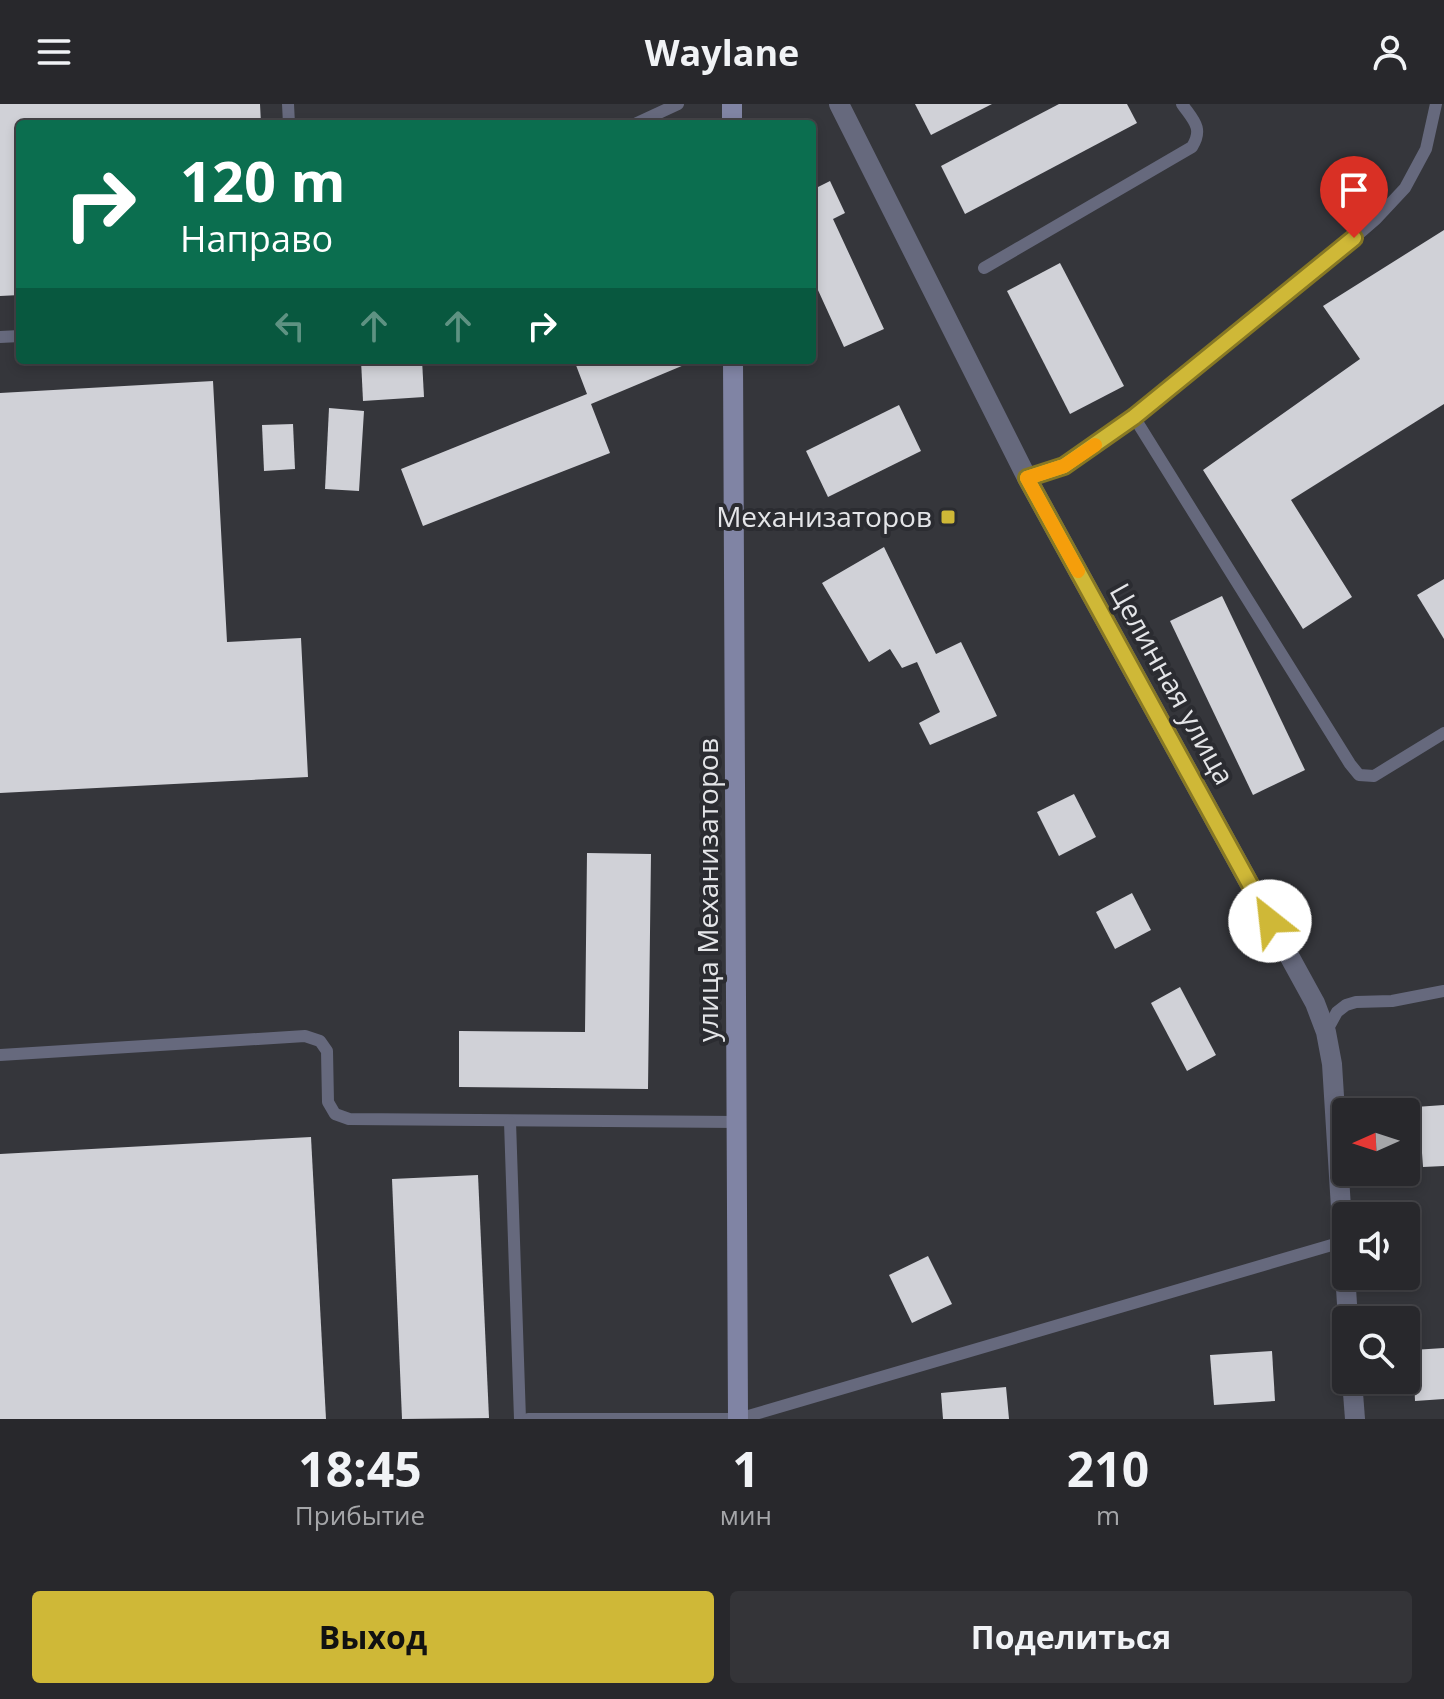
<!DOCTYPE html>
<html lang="ru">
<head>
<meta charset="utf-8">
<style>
  body { margin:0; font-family:"Open Sans",sans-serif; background:#343438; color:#f1f3f6; height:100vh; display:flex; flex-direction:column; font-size:30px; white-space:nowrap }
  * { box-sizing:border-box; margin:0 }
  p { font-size:26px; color:#a5a6a9 }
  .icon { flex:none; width:44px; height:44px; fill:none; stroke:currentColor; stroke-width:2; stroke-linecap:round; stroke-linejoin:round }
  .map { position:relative; height:1315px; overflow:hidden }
  .drawer { display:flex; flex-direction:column; background:#28282c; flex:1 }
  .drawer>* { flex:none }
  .banner { position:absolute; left:16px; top:16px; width:800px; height:244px; border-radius:8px; box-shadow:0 4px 12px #0003,0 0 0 2px #444448; background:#0b6e4f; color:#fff; overflow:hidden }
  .needle { width:52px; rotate:267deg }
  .controls { position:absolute; left:1332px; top:994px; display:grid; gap:16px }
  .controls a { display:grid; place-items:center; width:88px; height:88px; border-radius:8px; background:#28282c; box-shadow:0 4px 12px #0003,0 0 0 2px #444448; font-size:40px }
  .pin { position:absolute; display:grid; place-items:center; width:68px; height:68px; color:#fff; margin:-82px -34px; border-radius:50% 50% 50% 0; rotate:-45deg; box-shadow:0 0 8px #0007 }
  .pin .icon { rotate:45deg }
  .me { position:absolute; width:88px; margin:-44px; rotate:331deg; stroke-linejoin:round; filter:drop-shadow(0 0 6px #0008) }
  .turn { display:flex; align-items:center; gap:28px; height:168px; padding:0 32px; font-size:36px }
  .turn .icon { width:104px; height:104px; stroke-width:2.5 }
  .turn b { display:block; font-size:56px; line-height:68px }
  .lanes { display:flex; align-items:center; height:76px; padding:0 32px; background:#0003; justify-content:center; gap:40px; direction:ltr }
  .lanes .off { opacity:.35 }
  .eta { display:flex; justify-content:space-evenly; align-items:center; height:136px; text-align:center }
  .eta b { font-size:48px; font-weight:700; line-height:56px }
  .cta { display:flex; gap:16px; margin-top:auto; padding:16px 32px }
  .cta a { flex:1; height:92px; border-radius:8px; background:#cfb837; color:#111; font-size:32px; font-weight:700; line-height:92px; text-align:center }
  .cta a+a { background:#343438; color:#f1f3f6 }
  header { display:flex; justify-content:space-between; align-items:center; height:104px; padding:0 32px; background:#28282c; font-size:36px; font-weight:700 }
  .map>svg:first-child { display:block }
</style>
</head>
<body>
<header><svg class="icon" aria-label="menu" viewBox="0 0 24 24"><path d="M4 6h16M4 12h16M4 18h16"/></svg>Waylane<svg class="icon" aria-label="person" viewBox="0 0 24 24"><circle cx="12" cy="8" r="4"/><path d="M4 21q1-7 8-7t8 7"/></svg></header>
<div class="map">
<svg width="1444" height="1315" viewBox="0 0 1444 1315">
  <rect width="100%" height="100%" fill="#35363b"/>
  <g fill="#d0d1d7">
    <path d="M0,0H260L261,20H20V191L0,192Z"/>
    <path d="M915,0H992L931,31Z"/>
    <path d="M1059,0H1127L1137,19L965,110L941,62Z"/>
    <path d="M830,77L845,109L833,115L884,225L844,243L812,173V86Z"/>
    <path d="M1444,126V300L1291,396L1352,493L1303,525L1203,366L1360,255L1323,202Z"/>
    <path d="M1060,159L1124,282L1070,310L1007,187Z"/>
    <path d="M361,256H422L424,293L363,297Z"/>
    <path d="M574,256H696L591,300L610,349L423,422L401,365L587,290Z"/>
    <path d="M213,277L227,538L301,534L308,673L0,689V289Z"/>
    <path d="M899,301L921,347L828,393L806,347Z"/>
    <path d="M329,304L364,307L359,387L325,385Z"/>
    <path d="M293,320L295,365L264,367L262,321Z"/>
    <path d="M884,443L936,550L961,538L997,612L930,641L919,619L940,608L917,558L902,564L890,545L869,558L822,479Z"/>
    <path d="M1444,475V535L1417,491Z"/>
    <path d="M1222,492L1305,666L1253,691L1170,517Z"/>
    <path d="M1074,690L1096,733L1059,752L1037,708Z"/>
    <path d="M587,749L651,750L648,985L459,983V927L585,928Z"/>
    <path d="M1132,789L1151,826L1115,845L1096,808Z"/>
    <path d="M1180,883L1216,951L1187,967L1151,899Z"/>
    <path d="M1444,1001V1062L1423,1063L1421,1035L1406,1036V1008H1401V1004Z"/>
    <path d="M311,1033L326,1315H0V1050Z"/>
    <path d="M478,1071L489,1314L402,1315L392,1075Z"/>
    <path d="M928,1152L952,1200L912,1219L889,1171Z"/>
    <path d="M1444,1244V1295L1415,1297L1413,1246Z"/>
    <path d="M1272,1247L1275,1297L1214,1301L1210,1251Z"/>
    <path d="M1006,1283L1009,1315H943L941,1289Z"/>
  </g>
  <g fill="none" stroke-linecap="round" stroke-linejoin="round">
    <g stroke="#66697d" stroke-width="12">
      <path d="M288,0L289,20"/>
      <path d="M635,20L678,0"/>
      <path d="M984,164L1192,43C1204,24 1193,16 1182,0"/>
      <path d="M0,233L20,232"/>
      <path d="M1134,313L1350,660L1359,671L1374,672L1444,629"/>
      <path d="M1027,374L1064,362L1134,313L1331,154L1376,115L1405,84L1426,45L1436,0"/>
      <path d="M1326,928L1337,908L1346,901L1356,898L1392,897L1444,887"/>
      <path d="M0,951L305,932L320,937L327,947L328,998L335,1010L349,1015L737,1018"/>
      <path d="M510,1018L520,1315"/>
      <path d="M528,1315H738L1342,1138"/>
    </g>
    <g stroke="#66697d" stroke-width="20">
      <path d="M839,0L1027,374L1315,899L1326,928L1332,960L1348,1216"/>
      <path d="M1352,1276L1355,1315"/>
    </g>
    <g stroke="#8084a4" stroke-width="20">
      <path d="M732,0V20"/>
      <path d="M733,256L738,1315"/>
    </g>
  </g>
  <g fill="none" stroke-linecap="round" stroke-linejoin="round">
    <defs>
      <path id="route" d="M1270,817L1027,374L1064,362L1134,313L1354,134"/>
    </defs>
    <use href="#route" stroke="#877824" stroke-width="20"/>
    <use href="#route" stroke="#cfb837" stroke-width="14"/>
    <path stroke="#f59e0b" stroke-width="14" d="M1078,467L1027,374L1064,362L1095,341"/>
  </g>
  <rect fill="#cfb837" stroke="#2b2c31" stroke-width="3" x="940" y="405" width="16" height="16" rx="4"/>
  <g text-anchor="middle" stroke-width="8" stroke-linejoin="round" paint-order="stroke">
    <g font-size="28" fill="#e4e5e8" stroke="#2b2c31" text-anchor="end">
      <text x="932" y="423">Механизаторов</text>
    </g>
    <g font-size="28" fill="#e4e5e8" stroke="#2b2c31">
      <text transform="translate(1172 580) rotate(61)" y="10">Целинная улица</text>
      <text transform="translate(708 786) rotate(-90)" y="10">улица Механизаторов</text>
    </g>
  </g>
</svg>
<div class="controls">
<a><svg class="needle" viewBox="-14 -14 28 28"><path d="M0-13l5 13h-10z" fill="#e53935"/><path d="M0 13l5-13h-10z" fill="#a5a6a9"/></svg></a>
<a><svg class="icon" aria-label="sound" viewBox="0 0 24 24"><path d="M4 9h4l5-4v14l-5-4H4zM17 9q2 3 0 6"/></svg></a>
<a><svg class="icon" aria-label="search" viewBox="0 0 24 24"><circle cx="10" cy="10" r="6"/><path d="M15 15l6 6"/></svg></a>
</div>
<div class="pin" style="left:1354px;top:134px;background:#d93025"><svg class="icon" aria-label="arrive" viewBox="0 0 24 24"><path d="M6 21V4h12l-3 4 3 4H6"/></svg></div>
<svg class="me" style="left:1270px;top:817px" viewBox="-20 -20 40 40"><circle r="19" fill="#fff"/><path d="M0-13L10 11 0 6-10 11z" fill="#cfb837"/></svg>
<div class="banner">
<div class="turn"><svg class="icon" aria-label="right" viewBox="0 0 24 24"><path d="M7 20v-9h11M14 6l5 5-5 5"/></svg><div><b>120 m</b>Направо</div></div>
<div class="lanes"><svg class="icon off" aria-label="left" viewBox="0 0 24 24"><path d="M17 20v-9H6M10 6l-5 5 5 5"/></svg><svg class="icon off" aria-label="ahead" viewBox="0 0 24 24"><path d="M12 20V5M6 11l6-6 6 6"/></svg><svg class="icon off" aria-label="ahead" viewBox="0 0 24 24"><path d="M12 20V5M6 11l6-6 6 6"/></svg><svg class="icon" aria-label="right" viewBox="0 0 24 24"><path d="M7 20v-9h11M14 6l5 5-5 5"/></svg></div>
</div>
</div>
<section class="drawer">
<div class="eta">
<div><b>18:45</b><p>Прибытие</p></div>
<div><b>1</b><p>мин</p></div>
<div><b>210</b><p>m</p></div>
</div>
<div class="cta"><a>Выход</a><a>Поделиться</a></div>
</section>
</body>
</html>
